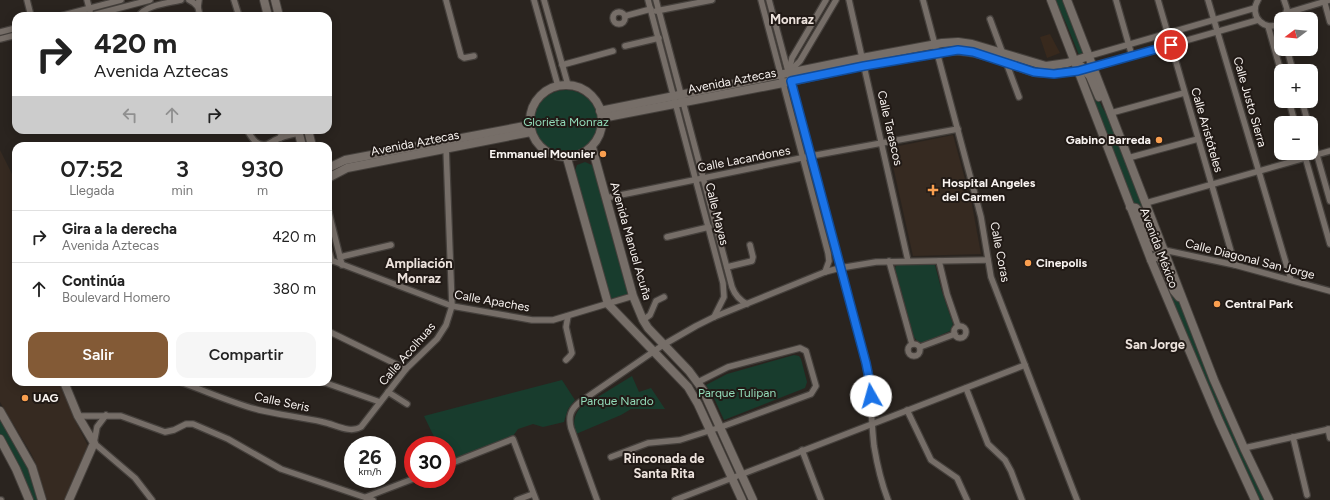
<!DOCTYPE html>
<html lang="es">
<head>
<meta charset="utf-8">
<style>
  body { margin:0; font-family:Figtree,sans-serif; background:#f6f6f6; color:#222; height:100vh; display:flex; flex-direction:column; font-size:15px; white-space:nowrap }
  * { box-sizing:border-box; margin:0 }
  p { font-size:13px; color:#767676 }
  .icon { flex:none; width:22px; height:22px; fill:none; stroke:currentColor; stroke-width:2; stroke-linecap:round; stroke-linejoin:round }
  .map { position:relative; flex:1; overflow:hidden }
  .sheet { position:absolute; left:12px; top:142px; width:320px; height:244px; display:flex; flex-direction:column; background:#fff; border-radius:12px; box-shadow:0 2px 10px #0003 }
  .sheet>* { flex:none }
  .banner { position:absolute; left:12px; top:12px; width:320px; height:122px; border-radius:12px; box-shadow:0 2px 10px #0003; background:#fff; color:#222; overflow:hidden }
  .needle { width:26px; rotate:254deg }
  .tools { position:absolute; left:1274px; top:12px; display:grid; gap:8px }
  .tools a { display:grid; place-items:center; width:44px; height:44px; border-radius:8px; background:#fff; box-shadow:0 2px 10px #0003; font-size:20px }
  .speed { position:absolute; left:344px; top:436px; display:flex; gap:8px; font-size:20px; font-weight:700; text-align:center }
  .speed>* { display:grid; place-content:center; width:52px; height:52px; border-radius:50%; background:#fff; box-shadow:0 2px 10px #0003; line-height:1 }
  .speed small { font-size:10px; font-weight:400 }
  .speed .limit { border:6px solid #d22; background:#fff; color:#111 }
  .pin { position:absolute; display:grid; place-items:center; width:34px; height:34px; color:#fff; margin:-17px; border:2px solid #fff; border-radius:50%; box-shadow:0 1px 4px #0007 }
  .me { position:absolute; width:44px; margin:-22px; rotate:353deg; stroke-linejoin:round; filter:drop-shadow(0 0 3px #0008) }
  .turn { display:flex; align-items:center; gap:14px; height:84px; padding:0 16px; font-size:18px }
  .turn .icon { width:52px; height:52px; stroke-width:2.5 }
  .turn b { display:block; font-size:28px; line-height:34px }
  .lanes { display:flex; align-items:center; height:38px; padding:0 16px; background:#0003; justify-content:center; gap:20px; direction:ltr }
  .lanes .off { opacity:.35 }
  .eta { display:flex; justify-content:space-evenly; align-items:center; height:68px; text-align:center }
  .eta b { font-size:24px; font-weight:600; line-height:28px }
  .button { display:flex; gap:8px; margin-top:auto; padding:8px 16px }
  .button a { flex:1; height:46px; border-radius:12px; background:#835a36; color:#fff; font-size:16px; font-weight:600; line-height:46px; text-align:center }
  .button a+a { background:#f6f6f6; color:#222 }
  ul { padding:0; list-style:none }
  li { display:flex; align-items:center; gap:12px; height:52px; padding:0 16px; border-top:1px solid #e0e0e0 }
  li div { flex:1 }
  li b { display:block; font-size:15px }
  li em { font-style:normal }
  .map>svg:first-child { display:block }
</style>
</head>
<body>
<div class="map">
<svg width="1330" height="500" viewBox="0 0 1330 500">
  <rect width="100%" height="100%" fill="#2a241f"/>
  <path fill="#38291d" d="M1050,34L1060,53L1047,58L1040,37Z"/>
  <g fill="#362a21">
    <path d="M953,135L972,205L981,254L913,256L889,148Z"/>
    <path d="M0,150L16,182V382H60L74,418L88,446L64,500H47L36,464L32,455L0,402Z"/>
  </g>
  <g fill="#183c2d">
    <path d="M1055,0H1064L1086,52L1079,55L1066,23Z"/>
    <path d="M1087,77H1089L1102,107L1108,117L1159,245L1156,247L1134,206L1086,79Z"/>
    <circle cx="566" cy="122" r="32"/>
    <path d="M585,162L592,165L595,168L629,294L609,300L574,173L577,165Z"/>
    <path d="M898,265H935L942,292L953,324L950,331L925,342H918L914,337L895,268L896,266Z"/>
    <path d="M1163,286L1171,287L1185,307L1268,500H1258Z"/>
    <path d="M794,355L799,356L801,359L807,382L805,388L724,420L714,398L706,385L727,374Z"/>
    <path d="M632,376L639,392L651,388L665,409H631L621,415L576,434C573,424 573,417 580,408Z"/>
    <path d="M562,380L575,400L568,409L564,422L543,427L533,424L518,429L513,436L447,462V445H438L424,416Z"/>
    <path d="M0,416L26,460L39,500H31L0,435Z"/>
  </g>
  <g fill="none" stroke-linecap="round" stroke-linejoin="round">
    <defs>
      <g id="street">
        <path d="M27,0L31,16"/>
        <path d="M87,0L90,11"/>
        <path d="M189,0L194,3L198,7"/>
        <path d="M199,0L198,7L200,16"/>
        <path d="M234,0L239,16"/>
        <path d="M446,0L461,56L464,58L474,56"/>
        <path d="M534,0L558,86"/>
        <path d="M544,0L568,85"/>
        <path d="M648,0L723,283L724,297L714,317"/>
        <path d="M656,0L732,287C735,295 739,300 747,304"/>
        <path d="M761,0L828,253L829,261L825,272"/>
        <path d="M769,0L866,363C871,391 871,418 874,446C877,464 881,482 888,500"/>
        <path d="M849,0L908,261"/>
        <path d="M923,0L981,217L991,277L1077,500"/>
        <path d="M1116,0L1132,56"/>
        <path d="M1158,0L1235,265"/>
        <path d="M1208,0L1291,280"/>
        <path d="M1258,0C1248,16 1265,33 1281,23"/>
        <path d="M1284,0L1287,9L1284,19"/>
        <path d="M1324,0L1330,22"/>
        <path d="M656,11L712,0"/>
        <circle cx="619" cy="18" r="6"/>
        <path d="M1287,13L1330,0"/>
        <path d="M60,16L121,0"/>
        <path d="M89,16L150,0"/>
        <path d="M139,16C145,5 169,3 181,0"/>
        <path d="M625,16L651,9"/>
        <path d="M990,19L1019,97"/>
        <path d="M1268,26L1281,72"/>
        <path d="M0,32L16,28"/>
        <path d="M0,39L16,35"/>
        <path d="M625,46L659,38"/>
        <path d="M1287,49L1293,71"/>
        <path d="M1089,56L1255,8"/>
        <path d="M562,65L613,51"/>
        <path d="M1093,67L1258,20"/>
        <path d="M789,70L792,58L826,0"/>
        <path d="M790,71L800,61L836,0"/>
        <path d="M1289,101L1295,123"/>
        <path d="M1302,101L1308,123"/>
        <path d="M1111,113L1184,93"/>
        <path d="M247,130C252,138 257,148 268,144C272,142 276,139 280,138C286,135 292,135 298,133"/>
        <path d="M1311,134L1330,201"/>
        <path d="M280,138L283,130"/>
        <path d="M1304,153L1330,244"/>
        <path d="M1128,158L1198,139"/>
        <path d="M606,198L811,156L958,129"/>
        <path d="M1146,203L1330,151"/>
        <path d="M328,209L342,265"/>
        <path d="M667,237L709,227"/>
        <path d="M328,247L332,261"/>
        <path d="M1164,250L1235,265L1330,291"/>
        <path d="M340,257L391,245"/>
        <path d="M328,259L452,306L532,320H553L633,296"/>
        <path d="M889,261L912,344"/>
        <path d="M939,261L947,294L958,326"/>
        <path d="M727,267L752,261L753,257L750,245"/>
        <path d="M643,320L650,315L656,301L664,297"/>
        <circle cx="960" cy="332" r="6"/>
        <path d="M328,331L406,369"/>
        <circle cx="914" cy="350" r="6"/>
        <path d="M920,347L955,334"/>
        <path d="M566,360L570,356L572,353L566,327L568,316"/>
        <path d="M180,382C206,391 232,403 259,410C280,415 301,417 323,422C334,424 350,434 361,427L406,369L437,339L446,325L452,306L446,147"/>
        <path d="M323,382L380,402"/>
        <path d="M966,388L988,444L1005,460L1011,471L1022,500"/>
        <path d="M388,392L407,404"/>
        <path d="M907,410L931,460L957,478L967,500"/>
        <path d="M106,415L97,427L94,443L135,478L152,500"/>
        <path d="M78,416H121L165,432L174,430L186,424H193L228,439L281,469L373,500"/>
        <path d="M1328,429L1330,438"/>
        <path d="M1293,437L1307,495"/>
        <path d="M1244,448L1330,429"/>
        <path d="M802,450L821,500"/>
        <path d="M611,457L648,443L680,440L721,427L811,394L816,386L806,351L800,348L728,367L698,382"/>
        <path d="M447,465L513,439L536,500"/>
        <path d="M366,497L413,479"/>
        <path d="M0,500H1"/>
        <path d="M517,500L533,494"/>
        <path d="M597,500L571,428C568,416 571,409 580,402L663,345L696,326L714,317L825,272L840,268L876,262L988,260"/>
        <path d="M675,500L1025,365"/>
      </g>
      <g id="secondary">
        <path d="M264,0L268,16"/>
        <path d="M275,0L279,16"/>
        <path d="M1051,0L1151,260L1219,421L1255,500"/>
        <path d="M1067,0L1214,380L1244,448L1269,500"/>
        <path d="M1081,66L1090,76L1099,97"/>
        <circle cx="566" cy="121" r="36"/>
        <path d="M600,111L862,58L942,43L958,42L972,44L1046,66L1067,63L1089,56"/>
        <path d="M602,118L783,83L864,65L950,51C977,49 1008,64 1034,72C1054,75 1073,72 1093,67"/>
        <path d="M298,130L302,146"/>
        <path d="M308,130L312,146"/>
        <path d="M592,147L633,296L643,320L648,328L689,371L703,390L753,500"/>
        <path d="M567,158L608,304L688,387L698,404L742,500"/>
        <path d="M328,168L345,160L530,125"/>
        <path d="M328,178L347,168L531,132"/>
        <path d="M1130,207L1136,208L1139,211L1153,247L1164,250"/>
        <path d="M1151,260L1156,256L1161,259L1174,291L1179,297"/>
        <path d="M64,382L78,416L94,443L69,500"/>
        <path d="M0,411L32,467L42,500"/>
        <path d="M0,439L16,469L29,500"/>
      </g>
    </defs>
    <use href="#street" stroke="#45403c" stroke-width="8"/>
    <use href="#secondary" stroke="#45403c" stroke-width="10"/>
    <use href="#street" stroke="#766e68" stroke-width="5.5"/>
    <use href="#secondary" stroke="#766e68" stroke-width="8"/>
  </g>
  <g fill="none" stroke-linecap="round" stroke-linejoin="round">
    <defs>
      <path id="route" d="M871,396L870,383L866,363L791,81L864,66L958,50L973,52L1034,72L1054,74L1078,71L1171,45"/>
    </defs>
    <use href="#route" stroke="#114b97" stroke-width="10"/>
    <use href="#route" stroke="#1a73e8" stroke-width="7"/>
  </g>
  <g fill="#fa9f4f" stroke="#211a16" stroke-width="1.5">
    <circle cx="1159" cy="140" r="4"/>
    <circle cx="603" cy="154" r="4"/>
    <path d="M931 184h4v4h4v4h-4v4h-4v-4h-4v-4h4z"/>
    <circle cx="1028" cy="263" r="4"/>
    <circle cx="1217" cy="304" r="4"/>
    <circle cx="25" cy="398" r="4"/>
  </g>
  <g text-anchor="middle" stroke-width="4" stroke-linejoin="round" paint-order="stroke">
    <g font-size="12" fill="#f8f3f0" stroke="#211a16">
      <text transform="translate(732 81) rotate(-11)" y="4">Avenida Aztecas</text>
      <text transform="translate(1250 102) rotate(74)" y="4">Calle Justo Sierra</text>
      <text transform="translate(890 128) rotate(77)" y="4">Calle Tarascos</text>
      <text transform="translate(1207 130) rotate(74)" y="4">Calle Aristóteles</text>
      <text transform="translate(415 143) rotate(-11)" y="4">Avenida Aztecas</text>
      <text transform="translate(744 159) rotate(-11)" y="4">Calle Lacandones</text>
      <text transform="translate(717 214) rotate(76)" y="4">Calle Mayas</text>
      <text transform="translate(631 241) rotate(74)" y="4">Avenida Manuel Acuña</text>
      <text transform="translate(1159 248) rotate(69)" y="4">Avenida México</text>
      <text transform="translate(1000 252) rotate(79)" y="4">Calle Coras</text>
      <text transform="translate(1250 259) rotate(14)" y="4">Calle Diagonal San Jorge</text>
      <text transform="translate(492 301) rotate(10)" y="4">Calle Apaches</text>
      <text transform="translate(407 354) rotate(-49)" y="4">Calle Acolhuas</text>
      <text transform="translate(282 402) rotate(12)" y="4">Calle Seris</text>
    </g>
    <g font-size="12" fill="#92dab8" stroke="#211a16">
      <text x="566" y="126">Glorieta Monraz</text>
      <text x="737" y="397">Parque Tulipan</text>
      <text x="617" y="405">Parque Nardo</text>
    </g>
    <g font-size="12" font-weight="bold" fill="#f8f3f0" stroke="#211a16" text-anchor="start">
      <text x="1151" y="144" text-anchor="end">Gabino Barreda</text>
      <text x="595" y="158" text-anchor="end">Emmanuel Mounier</text>
      <text x="942" y="187">Hospital Angeles<tspan x="942" dy="14">del Carmen</tspan></text>
      <text x="1036" y="267">Cinepolis</text>
      <text x="1225" y="308">Central Park</text>
      <text x="33" y="402">UAG</text>
    </g>
    <g font-size="13" font-weight="bold" fill="#ece2dc" stroke="#211a16">
      <text x="792" y="24">Monraz</text>
      <text x="419" y="268">Ampliación<tspan x="419" dy="15">Monraz</tspan></text>
      <text x="1155" y="349">San Jorge</text>
      <text x="664" y="463">Rinconada de<tspan x="664" dy="15">Santa Rita</tspan></text>
    </g>
  </g>
</svg>
<div class="tools">
<a><svg class="needle" viewBox="-14 -14 28 28"><path d="M0-13l5 13h-10z" fill="#e53935"/><path d="M0 13l5-13h-10z" fill="#767676"/></svg></a>
<a>+</a>
<a>−</a>
</div>
<div class="speed"><div>26<small>km/h</small></div><div class="limit">30</div></div>
<div class="pin" style="left:1171px;top:45px;background:#d93025"><svg class="icon" aria-label="arrive" viewBox="0 0 24 24"><path d="M6 21V4h12l-3 4 3 4H6"/></svg></div>
<svg class="me" style="left:871px;top:396px" viewBox="-20 -20 40 40"><circle r="19" fill="#fff"/><path d="M0-13L10 11 0 6-10 11z" fill="#1a73e8"/></svg>
<div class="banner">
<div class="turn"><svg class="icon" aria-label="right" viewBox="0 0 24 24"><path d="M7 20v-9h11M14 6l5 5-5 5"/></svg><div><b>420 m</b>Avenida Aztecas</div></div>
<div class="lanes"><svg class="icon off" aria-label="left" viewBox="0 0 24 24"><path d="M17 20v-9H6M10 6l-5 5 5 5"/></svg><svg class="icon off" aria-label="ahead" viewBox="0 0 24 24"><path d="M12 20V5M6 11l6-6 6 6"/></svg><svg class="icon" aria-label="right" viewBox="0 0 24 24"><path d="M7 20v-9h11M14 6l5 5-5 5"/></svg></div>
</div>
<section class="sheet">
<div class="eta">
<div><b>07:52</b><p>Llegada</p></div>
<div><b>3</b><p>min</p></div>
<div><b>930</b><p>m</p></div>
</div>
<ul>
<li><svg class="icon" aria-label="right" viewBox="0 0 24 24"><path d="M7 20v-9h11M14 6l5 5-5 5"/></svg><div><b>Gira a la derecha</b><p>Avenida Aztecas</p></div><em>420 m</em></li>
<li><svg class="icon" aria-label="ahead" viewBox="0 0 24 24"><path d="M12 20V5M6 11l6-6 6 6"/></svg><div><b>Continúa</b><p>Boulevard Homero</p></div><em>380 m</em></li>
</ul>
<div class="button"><a>Salir</a><a>Compartir</a></div>
</section>
</div>
</body>
</html>
